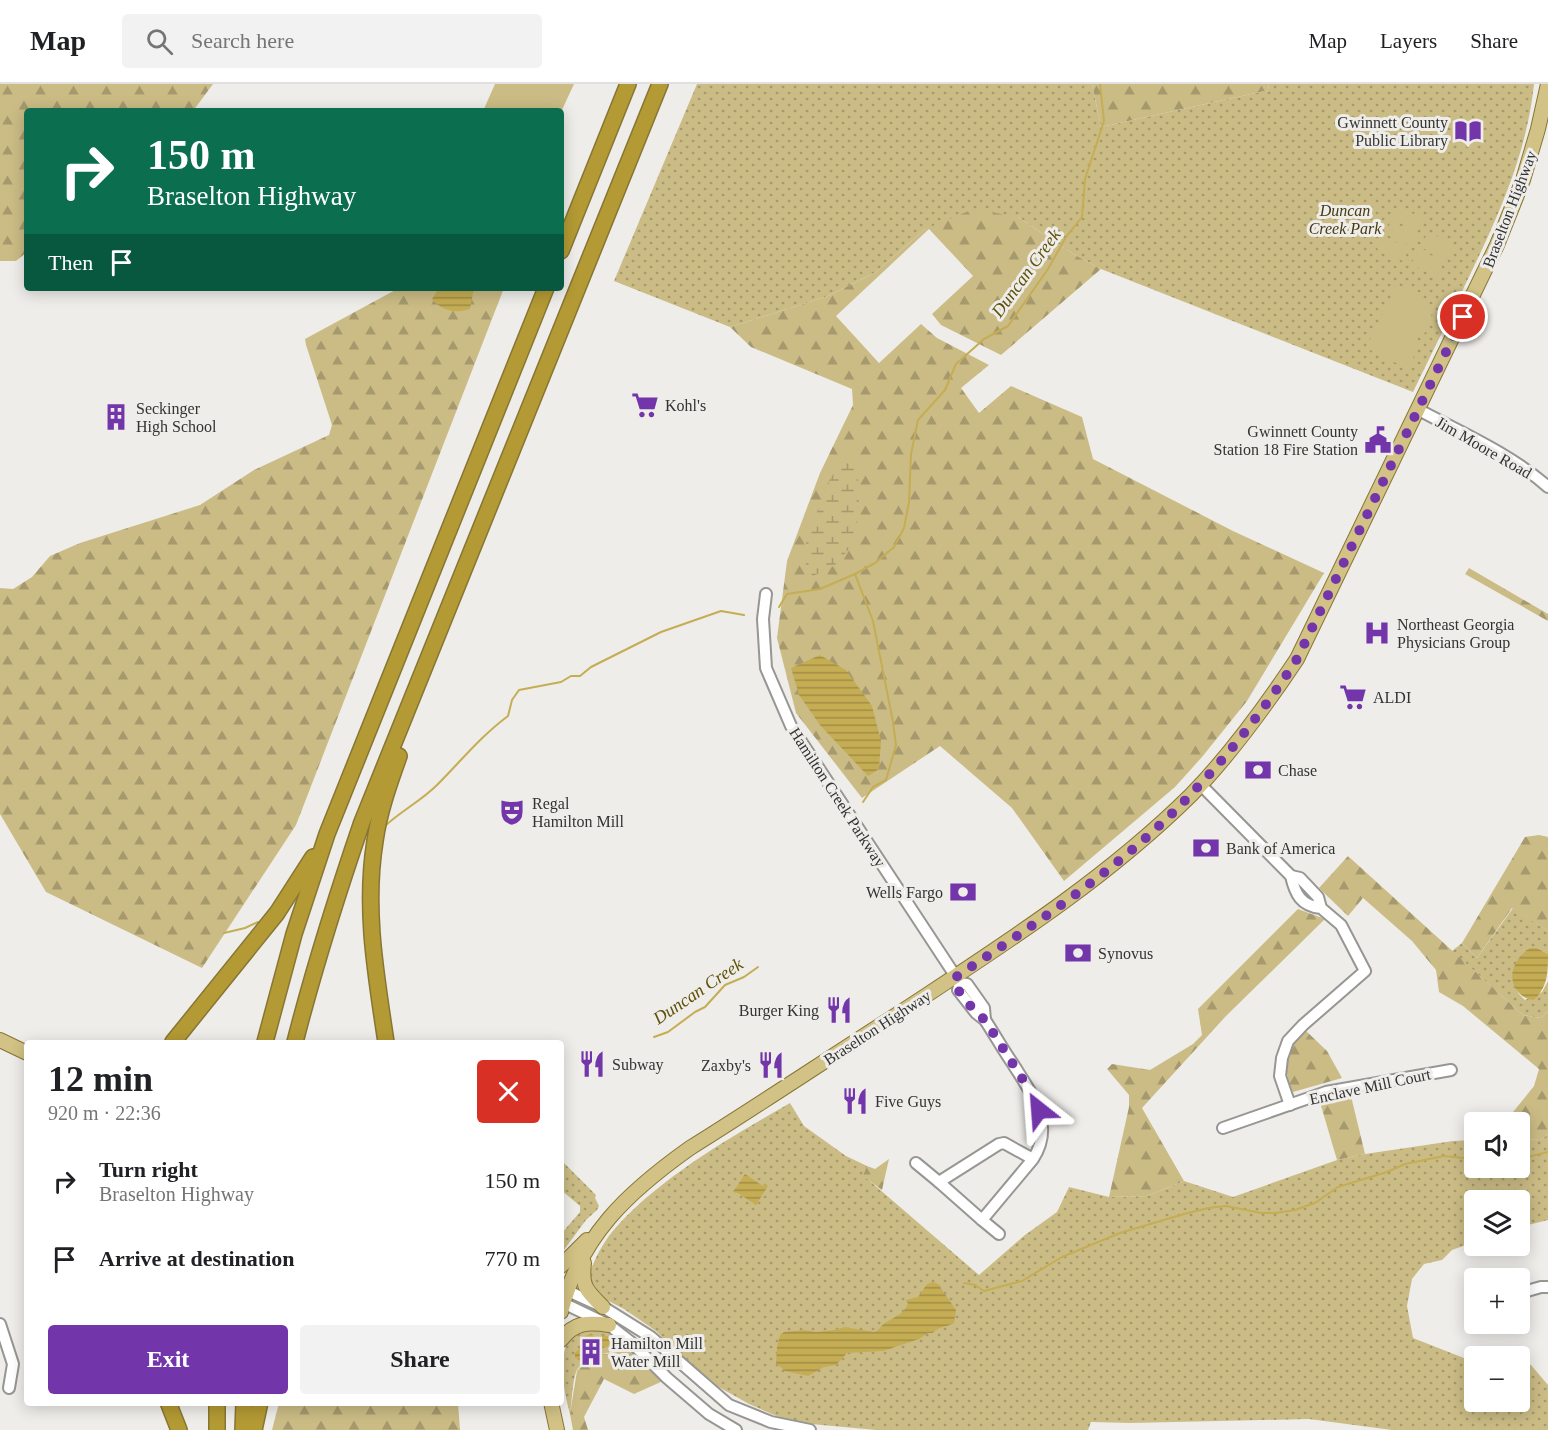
<!DOCTYPE html>
<html lang="en">
<head>
<meta charset="utf-8">
<style>
  body { margin:0; font-family:"Times New Roman",serif; background:#f2f2f2; color:#202124; height:100vh; display:flex; flex-direction:column; font-size:22px; white-space:nowrap }
  * { box-sizing:border-box; margin:0 }
  p { font-size:20px; color:#757577 }
  .icon { flex:none; width:33px; height:33px; fill:none; stroke:currentColor; stroke-width:2; stroke-linecap:round; stroke-linejoin:round }
  .map { position:relative; flex:1; overflow:hidden }
  .panel { position:absolute; left:24px; top:956px; width:540px; height:366px; display:flex; flex-direction:column; background:#fff; border-radius:6px; box-shadow:0 3px 15px #0003 }
  .panel>* { flex:none }
  .top-card { position:absolute; left:24px; top:24px; width:540px; height:183px; border-radius:6px; box-shadow:0 3px 15px #0003; background:#0b6e4f; color:#fff; overflow:hidden }
  .fabs { position:absolute; left:1464px; top:1028px; display:grid; gap:12px }
  .fabs a { display:grid; place-items:center; width:66px; height:66px; border-radius:6px; background:#fff; box-shadow:0 3px 15px #0003; font-size:30px }
  .pin { position:absolute; display:grid; place-items:center; width:51px; height:51px; color:#fff; margin:-26px; border:3px solid #fff; border-radius:50%; box-shadow:0 2px 6px #0007 }
  .me { position:absolute; width:66px; margin:-33px; rotate:332deg; stroke-linejoin:round; filter:drop-shadow(0 0 4px #0008) }
  .turn { display:flex; align-items:center; gap:21px; height:126px; padding:0 24px; font-size:27px }
  .turn .icon { width:78px; height:78px; stroke-width:2.5 }
  .turn b { display:block; font-size:42px; line-height:51px }
  .then { display:flex; align-items:center; height:57px; padding:0 24px; background:#0003; gap:12px; font-size:22px }
  .round { display:grid; place-items:center; flex:none; width:63px; height:63px; border-radius:6px; background:#f2f2f2 }
  .head { display:flex; align-items:center; justify-content:space-between; height:102px; padding:0 24px }
  h1 { font-size:36px; font-weight:700; line-height:45px }
  .action { display:flex; gap:12px; margin-top:auto; padding:12px 24px }
  .action a { flex:1; height:69px; border-radius:6px; background:#7335aa; color:#fff; font-size:24px; font-weight:700; line-height:69px; text-align:center }
  .action a+a { background:#f2f2f2; color:#202124 }
  ul { padding:0; list-style:none }
  li { display:flex; align-items:center; gap:18px; height:78px; padding:0 24px }
  li div { flex:1 }
  li b { display:block; font-size:22px }
  li em { font-style:normal }
  header { display:flex; align-items:center; gap:36px; box-sizing:border-box; height:84px; padding:0 30px; background:#fff; border-bottom:2px solid #e0e0e0 }
  header strong { font-size:28px }
  nav { display:flex; gap:33px; margin-inline-start:auto; font-size:21px }
  .search { width:420px; height:54px; background:#f2f2f2; display:flex; align-items:center; gap:15px; box-sizing:border-box; padding:0 21px; border-radius:6px; color:#757577; font-size:22px }
  .map>svg:first-child { display:block }
</style>
</head>
<body>
<header>
<strong>Map</strong>
<div class="search"><svg class="icon" aria-label="search" viewBox="0 0 24 24"><circle cx="10" cy="10" r="6"/><path d="M15 15l6 6"/></svg>Search here</div>
<nav><a>Map</a><a>Layers</a><a>Share</a></nav>
</header>
<div class="map">
<svg width="1548" height="1346" viewBox="0 0 1548 1346">
  <defs>
    <pattern id="grass-dots" width="8" height="8" patternUnits="userSpaceOnUse" patternTransform="scale(1.5)"><rect width="8" height="8" fill="#cbbc85"/><path d="M2 2h.1M6 6h.1" fill="none" stroke="#a5996d" stroke-width="1.8" stroke-linecap="round"/></pattern>
    <pattern id="forest-firs" width="22" height="20" patternUnits="userSpaceOnUse" patternTransform="scale(1.5)"><rect width="22" height="20" fill="#cbbc85"/><path d="M5 1l3.5 6h-7zM16 11l3.5 6h-7z" fill="#a5996d"/></pattern>
    <pattern id="wetland-marsh" width="20" height="14" patternUnits="userSpaceOnUse" patternTransform="scale(1.5)"><rect width="20" height="14" fill="#cbbc85"/><path d="M1 5h8M5 5V1M11 12h8M15 12V8" fill="none" stroke="#a5996d"/></pattern>
    <pattern id="water-rules" width="6" height="5" patternUnits="userSpaceOnUse" patternTransform="scale(1.5)"><rect width="6" height="5" fill="#c5ad54"/><path d="M0 2.5h6" fill="none" stroke="#a18d46"/></pattern>
  </defs>
  <rect width="100%" height="100%" fill="#eeedea"/>
  <g fill="url(#grass-dots)">
    <path d="M697,0H1092L1101,43L1269,6L1268,0H1534C1527,70 1497,135 1467,197C1449,234 1431,271 1413,308L1101,185L1075,171L1018,133L925,145L876,188L828,212L730,243L614,197Z"/>
    <path d="M1513,824L1548,847V870L1537,864L1515,902L1519,910L1525,916L1542,908L1548,897V927L1541,934L1523,931L1452,867L1462,859L1477,874Z"/>
    <path d="M790,1019L804,1042L846,1072L867,1082L864,1092L979,1191L1025,1151L1057,1128L1069,1103L1109,1113L1147,1112L1184,1097L1233,1113L1337,1076L1365,1070L1453,1057L1474,1056V1083H1520V1055L1541,1056L1548,1050V1136L1520,1143V1116H1474V1158L1452,1166L1442,1176L1424,1180L1412,1195L1407,1222L1413,1254L1474,1278V1317H1520V1281H1531L1548,1301V1346H1392L1309,1335L1131,1339L1091,1338L1088,1346H876L811,1340L781,1334L749,1320L717,1302L702,1289L695,1286L656,1247L624,1225L601,1213L588,1192C594,1177 602,1160 612,1148C657,1095 731,1053 790,1019Z"/>
    <path d="M561,1076L596,1111L595,1114L599,1122L597,1126L586,1136L561,1170V1150L580,1128V1122L561,1106Z"/>
    <path d="M577,1244H601L636,1268L643,1276C635,1275 629,1268 622,1267C609,1266 581,1275 576,1288C572,1300 572,1317 570,1330C563,1303 555,1266 577,1244Z"/>
  </g>
  <g fill="url(#forest-firs)">
    <path d="M0,0H213L193,27H27V168L16,177H0Z"/>
    <path d="M1092,0H1268L1269,6L1101,43Z"/>
    <path d="M974,125L1018,133L1075,171L1101,185L1001,271L941,241L932,230L973,192L929,145L836,232L879,279L921,240L937,254L989,281L961,304L979,329L1011,302L1082,333L1093,375L1233,447L1324,489L1247,617L1202,673L1175,703L1064,797L1012,724L940,662L862,714L796,629L777,554L787,477L820,389L853,321L852,305L751,263L730,243L828,212L876,188L925,145Z"/>
    <path d="M399,204H504L296,741L202,884L46,808L0,730V504L13,505L32,493L50,472L80,459L200,421L254,386L329,351L332,341L306,261L305,255Z"/>
    <path d="M1469,484L1548,530V537L1465,490Z"/>
    <path d="M1539,751L1548,753V847L1512,824L1477,874L1462,859L1525,753Z"/>
    <path d="M1348,772L1523,931L1541,934L1548,927V1050L1541,1056L1520,1055V1038H1505L1534,1002L1539,985L1463,922L1439,908L1436,886L1412,857L1363,814L1348,832L1319,804Z"/>
    <path d="M1298,825L1325,835L1226,932L1142,1024L1184,1097L1147,1112L1109,1113L1129,1023V1011L1107,985L1112,980L1150,986L1193,960L1202,951L1198,925Z"/>
    <path d="M1304,945L1327,967L1342,994L1293,1008C1280,977 1287,970 1304,945Z"/>
    <path d="M1350,1008L1365,1070L1337,1076L1319,1015Z"/>
    <path d="M889,1075L882,1106L863,1092L867,1082L875,1085Z"/>
    <path d="M624,1267L643,1276L663,1297L634,1310L604,1295L584,1333L588,1346H573L570,1330L577,1287L582,1281L598,1271Z"/>
    <path d="M279,1319H458L460,1346H272Z"/>
  </g>
  <path fill="url(#wetland-marsh)" d="M847,365L860,402L856,457L834,482L813,492L806,487V455L830,396Z"/>
  <g fill="#cbbc85">
    <path d="M495,0H574L561,28L483,27Z"/>
    <path d="M1398,123L1425,135L1418,147L1392,135Z"/>
    <path d="M1391,137L1417,150L1411,162L1385,150Z"/>
    <path d="M1428,148L1453,160L1446,175L1420,163Z"/>
    <path d="M1383,152L1409,165L1403,177L1377,165Z"/>
    <path d="M1419,165L1444,178L1437,193L1411,180Z"/>
    <path d="M1397,200L1424,214L1434,224L1425,249L1418,254L1413,266L1414,272L1408,285L1366,264Z"/>
  </g>
  <g fill="url(#water-rules)">
    <path d="M439,204H474L470,225C455,230 442,227 432,215Z"/>
    <path d="M820,571L846,586L872,622L881,657L879,685L868,692L820,641L799,611L791,584Z"/>
    <path d="M1530,864H1537L1548,870C1548,889 1548,902 1534,916C1518,915 1508,898 1514,883C1517,875 1523,869 1530,864Z"/>
    <path d="M745,1090L763,1102L765,1100L768,1102L756,1121L738,1109L733,1108Z"/>
    <path d="M933,1198L938,1200L956,1226L954,1239C947,1243 937,1243 933,1249H928L919,1255L883,1267L847,1269L836,1281L824,1283L808,1292L785,1287L776,1279L777,1263L780,1251L784,1248L804,1246L816,1248L834,1246L845,1243L874,1248C880,1246 880,1242 885,1239C894,1233 903,1231 908,1220L906,1216L918,1213L927,1200Z"/>
    <path d="M590,1250L597,1254L605,1251L611,1254V1258L607,1263L598,1262L596,1268L591,1270L583,1277L575,1274V1269L581,1263V1254Z"/>
  </g>
  <g fill="none" stroke-linecap="round" stroke-linejoin="round">
    <g stroke="#c5ad54" stroke-width="2">
      <path d="M855,490L873,537L893,638L896,661L886,696L873,703L863,718"/>
      <path d="M779,523L787,510L820,505L855,490L875,479L894,463L904,444L909,418L911,370L918,336L945,306L956,280L984,255L1008,242L1048,185L1066,153L1082,133L1085,95L1104,37L1100,0"/>
      <path d="M385,742C401,727 421,717 437,701C460,678 481,652 508,632L512,616L519,606L561,598L571,592H580L591,583L661,548L721,527L744,531"/>
      <path d="M224,849L245,844L258,838"/>
      <path d="M654,953L668,948L695,928L705,923L725,901L744,893L758,883"/>
      <path d="M1520,1075L1548,1068"/>
      <path d="M964,1199L975,1201L984,1207L1022,1197L1062,1173L1120,1149L1184,1130L1208,1124L1226,1122L1261,1129H1275L1295,1126L1315,1119L1338,1103L1387,1088L1405,1080L1444,1072L1474,1075"/>
    </g>
    <defs>
      <g id="minor">
        <path d="M1419,326C1462,349 1511,370 1548,403"/>
        <path d="M766,510L763,535L766,584L791,642L956,893L960,899L967,900L984,924L985,936"/>
        <path d="M1200,700L1291,792"/>
        <path d="M960,899L958,906L976,929L985,936C995,951 1003,966 1013,980C1031,1009 1056,1040 1033,1075L982,1136L939,1098L999,1060L1004,1059L1033,1075"/>
        <path d="M1290,1021L1280,992L1282,974L1288,957L1303,941L1365,887L1341,841L1321,824L1318,813L1300,794L1291,792C1295,810 1301,822 1321,824"/>
        <path d="M1223,1044L1326,1008L1451,986"/>
        <path d="M916,1079L939,1098"/>
        <path d="M982,1136L999,1150"/>
        <path d="M568,1207L603,1223L651,1253L729,1321L771,1338L810,1346"/>
        <path d="M1520,1209L1541,1203H1548"/>
        <path d="M563,1219L609,1241L632,1259L667,1294L709,1330L736,1346"/>
        <path d="M0,1240L13,1280L9,1304"/>
      </g>
      <g id="major">
        <path d="M0,956L27,969"/>
        <path d="M584,1179C581,1203 587,1207 603,1223"/>
        <path d="M561,1182L587,1156"/>
        <path d="M561,1228C580,1152 628,1108 690,1064C762,1019 832,972 904,926C1004,860 1105,796 1191,711C1231,670 1265,623 1297,575L1497,161L1523,96L1538,45L1548,0"/>
        <path d="M561,1256C574,1238 588,1238 609,1241"/>
        <path d="M551,1318L557,1346"/>
      </g>
      <g id="highway">
        <path d="M561,167L628,0"/>
        <path d="M173,958L277,829L313,773"/>
        <path d="M265,958L294,850L327,750L546,204"/>
        <path d="M295,958C314,884 337,811 362,738L660,0"/>
        <path d="M386,958C376,891 364,825 375,757C379,728 389,700 399,672"/>
        <path d="M168,1318L179,1346"/>
        <path d="M217,1346V1318"/>
        <path d="M243,1346L244,1318"/>
        <path d="M254,1346L260,1318"/>
      </g>
    </defs>
    <use href="#minor" stroke="#979693" stroke-width="14"/>
    <use href="#major" stroke="#877633" stroke-width="16"/>
    <use href="#highway" stroke="#877633" stroke-width="18"/>
    <use href="#minor" stroke="#fff" stroke-width="10"/>
    <use href="#major" stroke="#d2c285" stroke-width="14"/>
    <use href="#highway" stroke="#b49a34" stroke-width="15"/>
  </g>
  <g fill="none" stroke-linecap="round" stroke-linejoin="round">
    <path stroke="#7335aa" stroke-width="10" stroke-dasharray="0 18" d="M1039,1026L1037,1018L985,936L976,929L958,906L960,898L956,893C1038,838 1125,781 1193,708C1232,667 1266,623 1297,575L1463,233"/>
  </g>
  <defs>
    <symbol id="library-bare" viewBox="-9 -9 18 18"><path d="M-6-4Q-3-5.5-.7-3.5V5Q-3 3-6 4ZM6-4Q3-5.5 .7-3.5V5Q3 3 6 4Z" fill="#7335aa" stroke="#eeedea" stroke-width="2.5" paint-order="stroke"/></symbol>
    <symbol id="supermarket-bare" viewBox="-9 -9 18 18"><path d="M-6-5.5h2.5l.6 2H6L4.5 2H-2.5L-4.4-4H-6ZM-1.5 3.2a1.3 1.3 0 1 0 .1 0ZM3 3.2a1.3 1.3 0 1 0 .1 0Z" fill="#7335aa" stroke="#eeedea" stroke-width="2.5" paint-order="stroke"/></symbol>
    <symbol id="building-bare" viewBox="-9 -9 18 18"><path d="M-4-6H4V6H1V3H-1V6H-4ZM-2.5-4.3h1.7v1.8h-1.7ZM.8-4.3h1.7v1.8H.8ZM-2.5-1h1.7V.8h-1.7ZM.8-1h1.7V.8H.8Z" fill="#7335aa" stroke="#eeedea" stroke-width="2.5" paint-order="stroke"/></symbol>
    <symbol id="civic-bare" viewBox="-9 -9 18 18"><path d="M-.6-6.5H3V-4.5H.6V-3L4-1V1h2V6H-6V1h2V-1L-.6-3ZM-1.2 2.5V6h2.4V2.5Z" fill="#7335aa" stroke="#eeedea" stroke-width="2.5" paint-order="stroke"/></symbol>
    <symbol id="hospital-bare" viewBox="-9 -9 18 18"><path d="M-5-5h3v3.5h4V-5h3V5h-3V1.5h-4V5h-3Z" fill="#7335aa" stroke="#eeedea" stroke-width="2.5" paint-order="stroke"/></symbol>
    <symbol id="bank-bare" viewBox="-9 -9 18 18"><path d="M-6-4H6V4H-6ZM0-2.3a2.3 2.3 0 1 0 0 4.6a2.3 2.3 0 1 0 0-4.6Z" fill="#7335aa" stroke="#eeedea" stroke-width="2.5" paint-order="stroke"/></symbol>
    <symbol id="theatre-bare" viewBox="-9 -9 18 18"><path d="M-5-5.5Q0-4 5-5.5V0Q5 5 0 6Q-5 5-5 0ZM-3.3-2.5H-1v1.5H-3.3ZM1-2.5H3.3v1.5H1ZM-2.8 1Q0 5.5 2.8 1Z" fill="#7335aa" stroke="#eeedea" stroke-width="2.5" paint-order="stroke"/></symbol>
    <symbol id="restaurant-bare" viewBox="-9 -9 18 18"><path d="M-5-6h1v4h1v-4h1v4h1v-4h1v5L-1.5 .5V6h-2V.5L-5-1ZM5-6V6H3V1.5H1.5Q1.5-4 5-6Z" fill="#7335aa" stroke="#eeedea" stroke-width="2.5" paint-order="stroke"/></symbol>
  </defs>
  <g fill-rule="evenodd">
    <use href="#library-bare" x="1449" y="28" width="38" height="38"/>
    <use href="#supermarket-bare" x="626" y="302" width="38" height="38"/>
    <use href="#building-bare" x="97" y="314" width="38" height="38"/>
    <use href="#civic-bare" x="1359" y="337" width="38" height="38"/>
    <use href="#hospital-bare" x="1358" y="530" width="38" height="38"/>
    <use href="#supermarket-bare" x="1334" y="594" width="38" height="38"/>
    <use href="#bank-bare" x="1239" y="667" width="38" height="38"/>
    <use href="#theatre-bare" x="493" y="709" width="38" height="38"/>
    <use href="#bank-bare" x="1187" y="745" width="38" height="38"/>
    <use href="#bank-bare" x="944" y="789" width="38" height="38"/>
    <use href="#bank-bare" x="1059" y="850" width="38" height="38"/>
    <use href="#restaurant-bare" x="820" y="907" width="38" height="38"/>
    <use href="#restaurant-bare" x="573" y="961" width="38" height="38"/>
    <use href="#restaurant-bare" x="752" y="962" width="38" height="38"/>
    <use href="#restaurant-bare" x="836" y="998" width="38" height="38"/>
    <use href="#building-bare" x="572" y="1249" width="38" height="38"/>
  </g>
  <g text-anchor="middle" stroke-width="6" stroke-linejoin="round" paint-order="stroke">
    <g font-size="16" fill="#333332" stroke="#eeedea" text-anchor="start">
      <text x="1448" y="44" text-anchor="end">Gwinnett County<tspan x="1448" dy="18">Public Library</tspan></text>
      <text x="665" y="327">Kohl's</text>
      <text x="136" y="330">Seckinger<tspan x="136" dy="18">High School</tspan></text>
      <text x="1358" y="353" text-anchor="end">Gwinnett County<tspan x="1358" dy="18">Station 18 Fire Station</tspan></text>
      <text x="1397" y="546">Northeast Georgia<tspan x="1397" dy="18">Physicians Group</tspan></text>
      <text x="1373" y="619">ALDI</text>
      <text x="1278" y="692">Chase</text>
      <text x="532" y="725">Regal<tspan x="532" dy="18">Hamilton Mill</tspan></text>
      <text x="1226" y="770">Bank of America</text>
      <text x="943" y="814" text-anchor="end">Wells Fargo</text>
      <text x="1098" y="875">Synovus</text>
      <text x="819" y="932" text-anchor="end">Burger King</text>
      <text x="612" y="986">Subway</text>
      <text x="751" y="987" text-anchor="end">Zaxby's</text>
      <text x="875" y="1023">Five Guys</text>
      <text x="611" y="1265">Hamilton Mill<tspan x="611" dy="18">Water Mill</tspan></text>
    </g>
    <g font-size="16" fill="#333332" stroke="#eeedea">
      <text transform="translate(1509 125) rotate(-69)" y="6">Braselton Highway</text>
      <text transform="translate(1484 363) rotate(30)" y="6">Jim Moore Road</text>
      <text transform="translate(838 713) rotate(57)" y="6">Hamilton Creek Parkway</text>
      <text transform="translate(877 943) rotate(-33)" y="6">Braselton Highway</text>
      <text transform="translate(1370 1002) rotate(-12)" y="6">Enclave Mill Court</text>
    </g>
    <g font-size="16" font-style="italic" fill="#443a13" stroke="#eeedea">
      <text x="1345" y="132">Duncan<tspan x="1345" dy="18">Creek Park</tspan></text>
    </g>
    <g font-size="18" font-style="italic" fill="#615109" stroke="#eeedea">
      <text transform="translate(1026 189) rotate(-54)" y="6">Duncan Creek</text>
      <text transform="translate(698 907) rotate(-34)" y="6">Duncan Creek</text>
    </g>
  </g>
</svg>
<div class="fabs">
<a><svg class="icon" aria-label="sound" viewBox="0 0 24 24"><path d="M4 9h4l5-4v14l-5-4H4zM17 9q2 3 0 6"/></svg></a>
<a><svg class="icon" aria-label="layers" viewBox="0 0 24 24"><path d="M12 4l9 5-9 5-9-5zM3 14l9 5 9-5"/></svg></a>
<a>+</a>
<a>−</a>
</div>
<div class="pin" style="left:1463px;top:233px;background:#d93025"><svg class="icon" aria-label="arrive" viewBox="0 0 24 24"><path d="M6 21V4h12l-3 4 3 4H6"/></svg></div>
<svg class="me" style="left:1039px;top:1026px" viewBox="-20 -20 40 40"><path d="M0-17L14 15 0 8-14 15z" fill="#7335aa" stroke="#fff" stroke-width="4"/></svg>
<div class="top-card">
<div class="turn"><svg class="icon" aria-label="right" viewBox="0 0 24 24"><path d="M7 20v-9h11M14 6l5 5-5 5"/></svg><div><b>150 m</b>Braselton Highway</div></div>
<div class="then">Then<svg class="icon" aria-label="arrive" viewBox="0 0 24 24"><path d="M6 21V4h12l-3 4 3 4H6"/></svg></div>
</div>
<section class="panel">
<div class="head"><div><h1>12 min</h1><p>920 m · 22:36</p></div><a class="round" style="background:#d93025;color:#fff"><svg class="icon" aria-label="close" viewBox="0 0 24 24"><path d="M6 6l12 12M18 6L6 18"/></svg></a></div>
<ul>
<li><svg class="icon" aria-label="right" viewBox="0 0 24 24"><path d="M7 20v-9h11M14 6l5 5-5 5"/></svg><div><b>Turn right</b><p>Braselton Highway</p></div><em>150 m</em></li>
<li><svg class="icon" aria-label="arrive" viewBox="0 0 24 24"><path d="M6 21V4h12l-3 4 3 4H6"/></svg><div><b>Arrive at destination</b></div><em>770 m</em></li>
</ul>
<div class="action"><a>Exit</a><a>Share</a></div>
</section>
</div>
</body>
</html>
